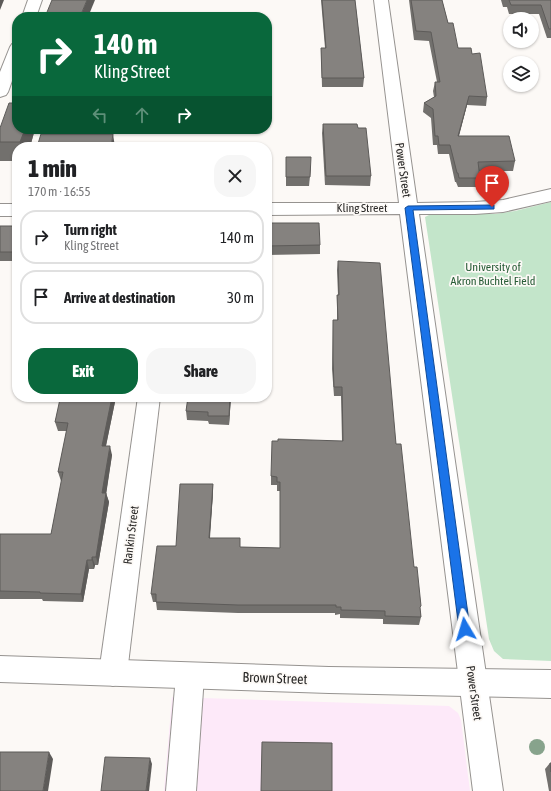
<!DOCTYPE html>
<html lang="en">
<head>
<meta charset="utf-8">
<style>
  body { margin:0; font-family:"Asap Condensed",sans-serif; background:#f6f6f6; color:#202124; height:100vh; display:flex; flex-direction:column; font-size:15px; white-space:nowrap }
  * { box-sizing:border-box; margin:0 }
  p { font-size:13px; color:#757577 }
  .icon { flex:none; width:22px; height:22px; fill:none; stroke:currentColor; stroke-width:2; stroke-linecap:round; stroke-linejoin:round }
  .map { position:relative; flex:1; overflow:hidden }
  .panel { position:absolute; left:12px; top:142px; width:260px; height:260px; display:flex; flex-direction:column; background:#fff; border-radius:16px; box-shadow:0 1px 3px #0004 }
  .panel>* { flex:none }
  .banner { position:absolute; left:12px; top:12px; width:260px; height:122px; border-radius:16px; box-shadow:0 1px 3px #0004; background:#09683c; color:#fff; overflow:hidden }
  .fabs { position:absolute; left:503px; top:12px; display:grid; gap:8px }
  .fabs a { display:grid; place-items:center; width:36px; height:36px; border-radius:50%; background:#fff; box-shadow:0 1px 3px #0004; font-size:20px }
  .pin { position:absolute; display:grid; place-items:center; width:34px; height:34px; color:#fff; margin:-41px -17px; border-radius:50% 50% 50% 0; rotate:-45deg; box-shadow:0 0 4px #0007 }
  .pin .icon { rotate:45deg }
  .me { position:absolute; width:44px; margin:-22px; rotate:353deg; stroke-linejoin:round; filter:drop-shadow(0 0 3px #0008) }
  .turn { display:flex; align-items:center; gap:14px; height:84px; padding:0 16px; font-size:18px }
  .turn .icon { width:52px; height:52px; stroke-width:2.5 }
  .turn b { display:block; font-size:28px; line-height:34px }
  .lanes { display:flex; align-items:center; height:38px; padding:0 16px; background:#0003; justify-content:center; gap:20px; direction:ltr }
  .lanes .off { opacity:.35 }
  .round { display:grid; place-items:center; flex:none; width:42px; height:42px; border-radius:16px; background:#f6f6f6 }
  .summary { display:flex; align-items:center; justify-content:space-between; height:68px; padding:0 16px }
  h1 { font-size:24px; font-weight:800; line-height:30px }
  .button { display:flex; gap:8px; margin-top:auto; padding:8px 16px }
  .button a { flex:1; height:46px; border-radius:16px; background:#09683c; color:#fff; font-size:16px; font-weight:800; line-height:46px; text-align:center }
  .button a+a { background:#f6f6f6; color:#202124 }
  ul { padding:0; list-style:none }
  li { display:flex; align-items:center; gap:12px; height:54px; margin:0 8px 6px; padding:0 8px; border:2px solid #e0e0e0; border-radius:16px }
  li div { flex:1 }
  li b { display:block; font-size:15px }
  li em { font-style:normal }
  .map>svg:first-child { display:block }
</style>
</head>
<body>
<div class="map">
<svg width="551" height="791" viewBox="0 0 551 791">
  <rect width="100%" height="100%" fill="#fcf9f6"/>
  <path fill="#fde9f9" d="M172,697L449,706L458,713L461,720L470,791H164Z"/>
  <path fill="#c3e5ca" d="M551,202V661L503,659L494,651L489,639L425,217L433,213L495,214L515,211Z"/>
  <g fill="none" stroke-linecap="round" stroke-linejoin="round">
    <defs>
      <g id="minor">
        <path d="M28,0H42L36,17H22Z"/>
        <path d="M374,0H388L417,203L475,202L503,200L551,189V201L503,212L475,214H419L503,791H473L400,214L267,215V203H399Z"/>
        <path d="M17,43V67L8,92L6,95L0,97V72L10,47L12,44Z"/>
        <rect x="0" y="204" width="17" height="12"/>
        <path d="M138,397H160L127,673L123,682L113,686L103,682L99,673Z"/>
        <path d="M190,663L200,667L204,676L196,791H166L176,676L180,667Z"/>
      </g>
      <path id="major" d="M0,656L329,667L551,670V698L329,693L0,682Z"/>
    </defs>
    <use href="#minor" stroke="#969390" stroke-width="2"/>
    <use href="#major" stroke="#969390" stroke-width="2"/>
    <use href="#minor" fill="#fff" fill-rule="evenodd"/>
    <use href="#major" fill="#fff" fill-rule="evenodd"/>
  </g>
  <circle fill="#87a38c" cx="537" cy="747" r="8"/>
  <g fill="#72706d">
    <path d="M321,0H355L364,78L363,87H322L321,48H325Z"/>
    <path d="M409,0H442L448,23L458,48L472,54L487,97L486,106L467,105L459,136L515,161L513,171H479L480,178L478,187H458L456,182H455L449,154H438L437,145H433L431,118L423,112L424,103L434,97L433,91L435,82H437L429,41L414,40Z"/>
    <path d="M501,0H551V38H547L539,14H509L507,7H503Z"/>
    <path d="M323,124L358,128L371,176L370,186L325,185L322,133Z"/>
    <path d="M0,128L35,129L30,147H17V161H0Z"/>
    <path d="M286,157L311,166L309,186H286Z"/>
    <path d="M267,223L320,245V254L267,255Z"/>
    <rect x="0" y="226" width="17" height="35"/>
    <path d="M338,261L396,444L420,611L421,617L419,625L383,624V619L340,618V614L335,615V613H238L157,610L156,602H153L151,594L176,546L213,484V493L210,538L240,547L280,548V491H277V485H271V476L342,441L341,396H334L332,369L333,320H337V295H338L337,270Z"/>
    <path d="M61,397H116L106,446L112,455L106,493L109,502L98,565H95L94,569H89L83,602L43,601L42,599H0V534H51L62,481H61L58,472L67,431H58L55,422Z"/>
    <path d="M188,397H231L229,425L209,424L208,421L187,420L186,411Z"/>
    <path d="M550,763H551V791H549L545,769Z"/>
  </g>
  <g fill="#5d5b59">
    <path d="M0,0H4L0,10Z"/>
    <path d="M87,0H95L88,17H80Z"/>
    <path d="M469,96L467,105L456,146L458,136Z"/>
    <path d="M25,129H35L30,147H21L20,142Z"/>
    <path d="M113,134L115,147H111Z"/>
    <path d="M112,397H116L104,455L102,446Z"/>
    <path d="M230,397H231L229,425V416Z"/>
    <path d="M110,446L112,455L105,502L102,493Z"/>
    <path d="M213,484V493L209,546V538Z"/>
    <path d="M106,493L109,502L98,565L96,557Z"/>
    <path d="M92,557L95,565L94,569L92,560Z"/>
    <path d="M87,560L89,569L83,602L81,594Z"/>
    <path d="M49,752L53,759L48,791H43Z"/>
    <path d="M150,758L152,764L149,791H146Z"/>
  </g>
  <g fill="#85827f" stroke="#5d5b59">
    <path d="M52,0H87L80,17H45Z"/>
    <path d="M322,0H355L364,78H322L321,48H326Z"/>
    <path d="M411,0H442L448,23H453L458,48H471L472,54L480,53L487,97L469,96L458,136H509L515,161L478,162L480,178H459L458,173H457L450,145H439L438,136H435L433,109L424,103L436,96L435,82H440L431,32L416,31Z"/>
    <path d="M509,0H551V29H549L541,5H511Z"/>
    <path d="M9,103H17V129H25L20,142H0V128Z"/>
    <path d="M323,124H357L358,128H366L371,176H326Z"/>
    <path d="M41,134H113L111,147H37Z"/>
    <path d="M286,157H311L310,177H286Z"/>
    <path d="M267,223H319L320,245L267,246Z"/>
    <rect x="0" y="226" width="17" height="26"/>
    <path d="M338,261L380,263L396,444H401L414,567H417L421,606L420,607L421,617L385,616V611L341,610V607H336V605H238L156,602V594H151L157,546H176L180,484H213L209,538H240V547L280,548V482H277V477L271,476L272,441H278V439L343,441L342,387H334L333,359V320H338L337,295H339Z"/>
    <path d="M61,397H112L102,446H110L102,493H106L96,557H92V560H87L81,594L40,593V592L0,591V534H51L63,472H58L68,423L55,422L60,399Z"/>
    <path d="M188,397H230L229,416H208V412L186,411Z"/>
    <path d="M262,742L332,743V791H261Z"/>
    <path d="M0,752H49L43,791H0Z"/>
    <path d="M105,757L150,758L146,791H101Z"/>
    <path d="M550,763H551V772Z"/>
  </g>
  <path fill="#1a73e8" stroke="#114b97" d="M492,205H494V209L413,210L470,629L469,632L465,634L461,632L459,629L405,208L408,206Z"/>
  <g text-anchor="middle" stroke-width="3.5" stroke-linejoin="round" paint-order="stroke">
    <g font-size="12" fill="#2a2928" stroke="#fcf9f6">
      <text transform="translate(403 170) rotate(82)" y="4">Power Street</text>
      <text x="362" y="212">Kling Street</text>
      <text transform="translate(131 535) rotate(-83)" y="4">Rankin Street</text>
      <text transform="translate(474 693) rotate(82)" y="4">Power Street</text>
    </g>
    <g font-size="12" fill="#275c36" stroke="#fcf9f6">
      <text x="493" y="271">University of<tspan x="493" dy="14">Akron Buchtel Field</tspan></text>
    </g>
    <g font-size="14" fill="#2a2928" stroke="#fcf9f6">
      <text transform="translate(275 678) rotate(2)" y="5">Brown Street</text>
    </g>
  </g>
</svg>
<div class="fabs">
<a><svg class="icon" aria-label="sound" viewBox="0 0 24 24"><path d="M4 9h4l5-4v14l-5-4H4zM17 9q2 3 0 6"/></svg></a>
<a><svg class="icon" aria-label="layers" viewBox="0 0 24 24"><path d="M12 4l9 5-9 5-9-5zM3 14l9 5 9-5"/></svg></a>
</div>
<div class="pin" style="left:492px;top:207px;background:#d93025"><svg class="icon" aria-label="arrive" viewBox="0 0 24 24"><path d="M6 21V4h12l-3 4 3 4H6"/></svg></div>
<svg class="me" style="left:465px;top:629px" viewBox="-20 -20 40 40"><path d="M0-17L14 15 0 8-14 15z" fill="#1a73e8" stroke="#fff" stroke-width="4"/></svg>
<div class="banner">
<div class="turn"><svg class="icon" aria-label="right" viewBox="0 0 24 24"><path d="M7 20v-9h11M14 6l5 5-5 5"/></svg><div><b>140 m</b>Kling Street</div></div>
<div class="lanes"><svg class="icon off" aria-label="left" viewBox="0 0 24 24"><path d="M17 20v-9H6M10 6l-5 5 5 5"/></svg><svg class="icon off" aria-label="ahead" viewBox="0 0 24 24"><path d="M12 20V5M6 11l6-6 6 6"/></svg><svg class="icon" aria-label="right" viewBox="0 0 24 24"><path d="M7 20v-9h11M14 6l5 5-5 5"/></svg></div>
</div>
<section class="panel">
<div class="summary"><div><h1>1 min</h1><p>170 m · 16:55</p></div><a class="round"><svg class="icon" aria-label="close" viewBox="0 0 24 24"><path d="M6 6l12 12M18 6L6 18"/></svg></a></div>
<ul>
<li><svg class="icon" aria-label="right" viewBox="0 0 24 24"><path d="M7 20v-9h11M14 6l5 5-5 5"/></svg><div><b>Turn right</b><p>Kling Street</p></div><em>140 m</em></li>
<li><svg class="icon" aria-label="arrive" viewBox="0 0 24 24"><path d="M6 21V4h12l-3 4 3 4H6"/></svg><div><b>Arrive at destination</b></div><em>30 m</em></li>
</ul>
<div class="button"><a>Exit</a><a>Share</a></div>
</section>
</div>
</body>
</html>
